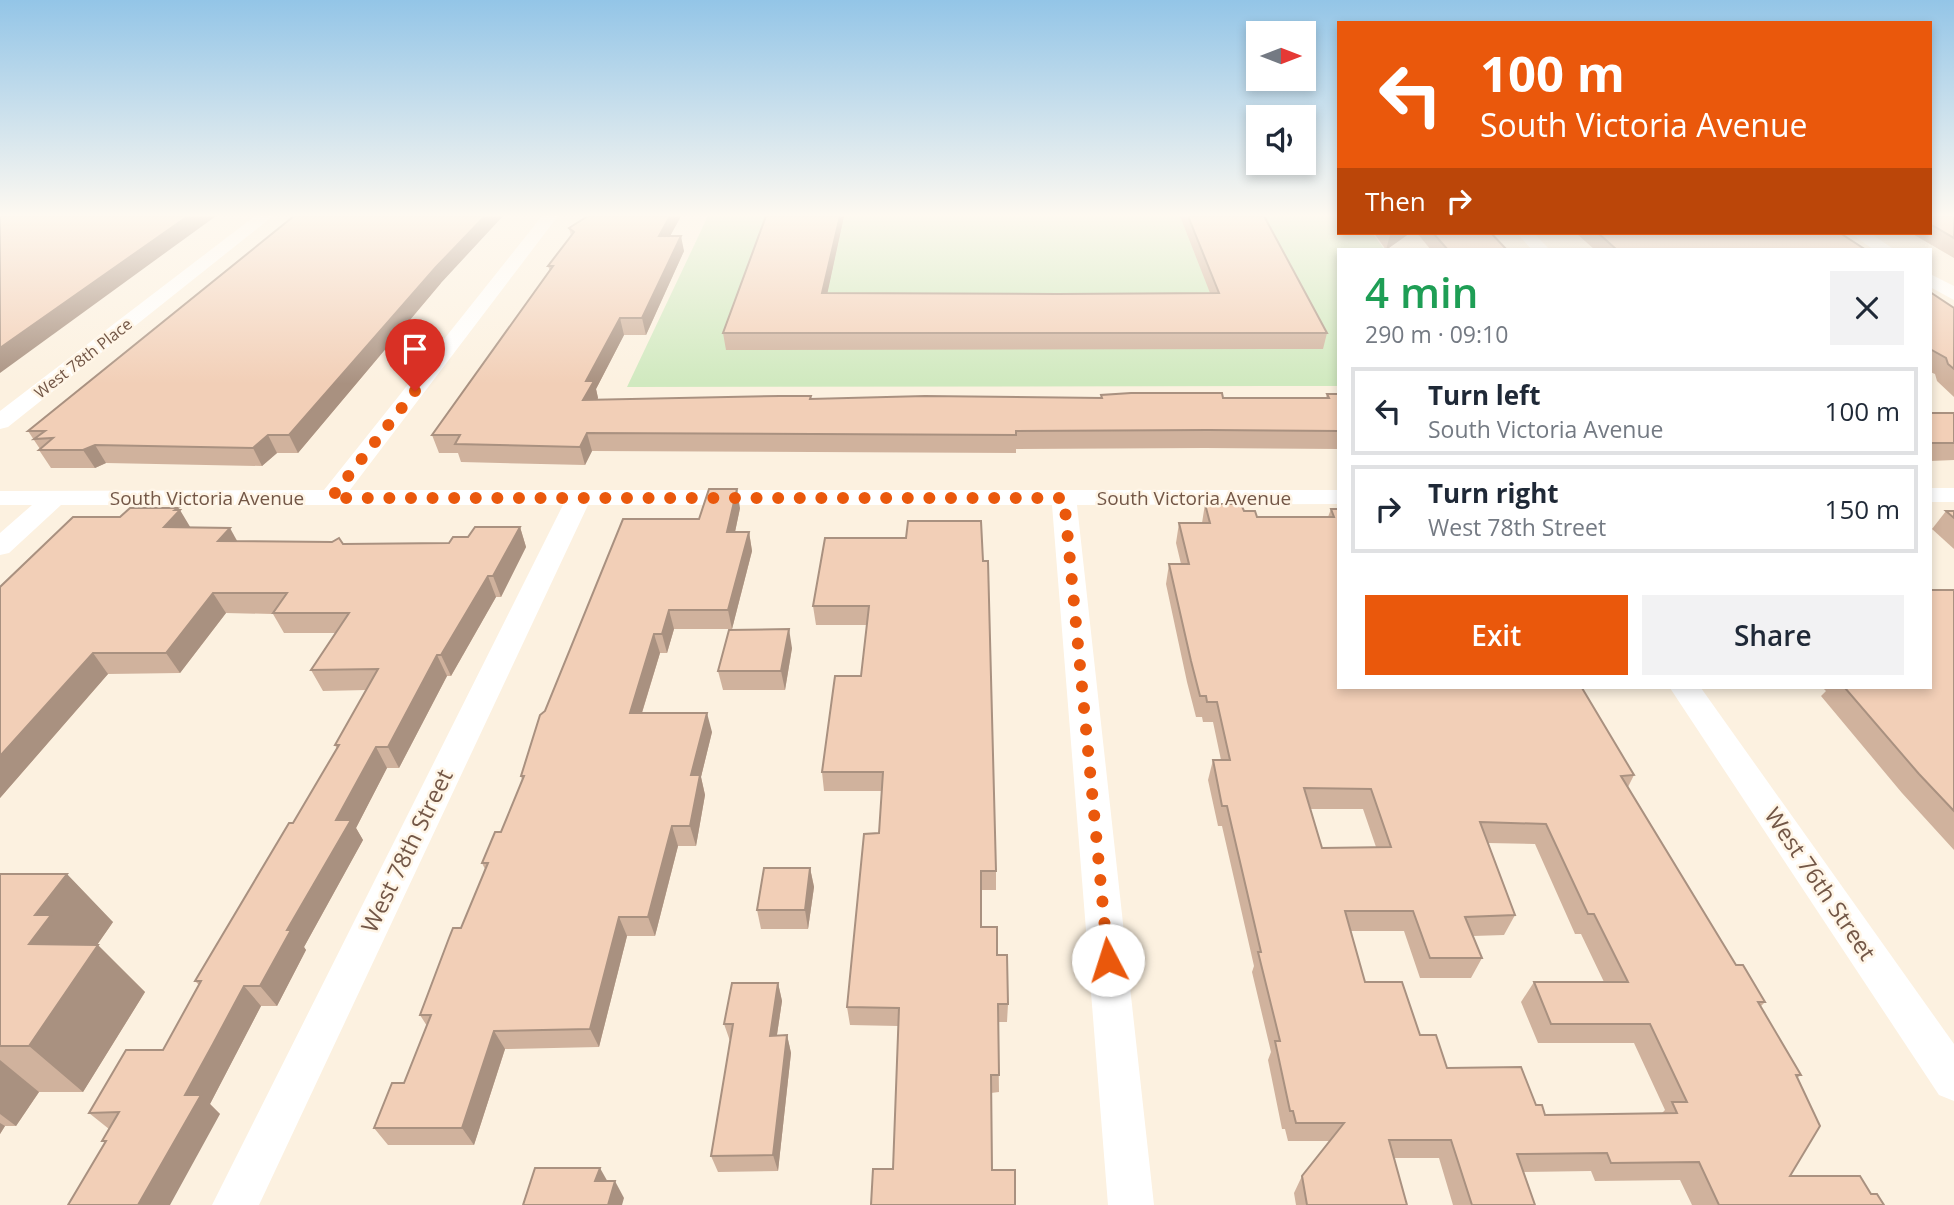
<!DOCTYPE html>
<html lang="en">
<head>
<meta charset="utf-8">
<style>
  body { margin:0; font-family:"Open Sans",sans-serif; background:#f2f2f3; color:#1f2937; height:100vh; display:flex; flex-direction:column; font-size:26px; white-space:nowrap }
  * { box-sizing:border-box; margin:0 }
  p { font-size:23px; color:#747a83 }
  .icon { flex:none; width:38px; height:38px; fill:none; stroke:currentColor; stroke-width:2; stroke-linecap:round; stroke-linejoin:round }
  .map { position:relative; flex:1; overflow:hidden }
  .panel { position:absolute; left:1337px; top:248px; width:595px; height:441px; display:flex; flex-direction:column; background:#fff; border-radius:0px; box-shadow:0 4px 10px #0003 }
  .panel>* { flex:none }
  .banner { position:absolute; left:1337px; top:21px; width:595px; height:214px; border-radius:0px; box-shadow:0 4px 10px #0003; background:#ea580c; color:#fff; overflow:hidden }
  .needle { width:46px; rotate:90deg }
  .buttons { position:absolute; left:1246px; top:21px; display:grid; gap:14px }
  .buttons a { display:grid; place-items:center; width:70px; height:70px; border-radius:0px; background:#fff; box-shadow:0 4px 10px #0003; font-size:35px }
  .pin { position:absolute; display:grid; place-items:center; width:60px; height:60px; color:#fff; margin:-72px -30px; border-radius:50% 50% 50% 0; rotate:-45deg; box-shadow:0 0 7px #0007 }
  .pin .icon { rotate:45deg }
  .me { position:absolute; width:77px; margin:-38px; rotate:355deg; stroke-linejoin:round; filter:drop-shadow(0 0 5px #0008) }
  .turn { display:flex; align-items:center; gap:24px; height:147px; padding:0 28px; font-size:32px }
  .turn .icon { width:91px; height:91px; stroke-width:2.5 }
  .turn b { display:block; font-size:49px; line-height:60px }
  .then { display:flex; align-items:center; height:66px; padding:0 28px; background:#0003; gap:14px; font-size:26px }
  .round { display:grid; place-items:center; flex:none; width:74px; height:74px; border-radius:0px; background:#f2f2f3 }
  .summary { display:flex; align-items:center; justify-content:space-between; height:119px; padding:0 28px }
  h1 { font-size:42px; font-weight:600; line-height:52px; color:#1e9e55 }
  .primary-button { display:flex; gap:14px; margin-top:auto; padding:14px 28px }
  .primary-button a { flex:1; height:80px; border-radius:0px; background:#ea580c; color:#fff; font-size:28px; font-weight:600; line-height:80px; text-align:center }
  .primary-button a+a { background:#f2f2f3; color:#1f2937 }
  ul { padding:0; list-style:none }
  li { display:flex; align-items:center; gap:21px; height:88px; margin:0 14px 10px; padding:0 14px; border:4px solid #e0e1e3; border-radius:0px }
  li div { flex:1 }
  li b { display:block; font-size:26px }
  li em { font-style:normal }
  .map>svg:first-child { display:block }
</style>
</head>
<body>
<div class="map">
<svg width="1954" height="1205" viewBox="0 0 1954 1205">
  <rect width="100%" height="100%" fill="#fcf1e0"/>
  <path fill="#d0e9bf" d="M708,216H1339V233H1372L1385,250H1339V386L627,387Z"/>
  <g fill="none" stroke-linecap="round" stroke-linejoin="round">
    <g fill="#fff" fill-rule="evenodd">
      <path d="M255,216H273L8,427L0,429V411Z"/>
      <path d="M542,216H558L350,490H1339V504L1077,505L1154,1205H1108L1052,505H588L259,1205H212L563,505H61L9,553L0,555V533L32,505H0V491L324,490Z"/>
      <path d="M1517,233H1534L1550,250H1532Z"/>
      <path d="M1850,233H1870L1895,250H1874Z"/>
      <path d="M1930,274L1954,286V300L1930,287Z"/>
      <rect x="1930" y="488" width="24" height="14"/>
      <path d="M1670,688H1701L1954,1044V1101L1939,1095Z"/>
    </g>
  </g>
  <g fill="#d0b29d" fill-rule="evenodd">
    <path d="M681,216L670,236L684,251L646,335H624L596,389L598,398L597,400L1101,398V395L1223,398H1326L1327,394H1339V449L1205,448L1016,449V453L592,451L585,465L461,462L458,453H439L432,435L550,271L548,266L571,236L569,228Z"/>
    <path d="M844,216L827,293H1210L1180,216H1264L1327,333L1323,349L726,350L723,333Z"/>
    <path d="M1930,216H1954V258L1911,233H1930Z"/>
    <path d="M1374,233H1410L1386,250Z"/>
    <path d="M1417,233H1491L1507,250H1431Z"/>
    <path d="M1576,233H1840L1866,250H1595Z"/>
    <path d="M441,283L298,453H277L262,466L106,463L95,468H51L39,450L40,449L28,431Z"/>
    <path d="M1930,292L1954,308V397L1937,381L1935,374L1930,372Z"/>
    <path d="M1930,413H1954V460L1930,461Z"/>
    <path d="M1205,504L1244,511L1257,517H1328L1331,509H1339V688L1634,775L1628,787L1736,965L1765,1002L1760,1007L1801,1075L1797,1078L1790,1176L1871,1194L1884,1205H1692L1680,1180L1595,1181L1591,1171L1524,1172L1535,1205H1453L1439,1158H1394L1407,1205H1296L1294,1193L1302,1176L1330,1141H1288L1285,1129H1282L1268,1060L1271,1052L1252,972L1254,966L1222,826H1218L1208,780L1213,760H1221L1213,722H1203L1202,717H1196L1187,682L1166,584L1169,564H1181L1176,543L1179,523H1202ZM1310,809H1363L1376,847L1322,848ZM1488,843L1535,844L1575,934H1581L1604,982H1534L1521,1002L1538,1043H1634L1665,1110L1662,1113L1545,1115L1536,1105L1447,1068L1420,1035L1365,982L1350,931H1404L1420,978H1471L1482,958L1473,936L1504,935L1515,915Z"/>
    <path d="M740,508L735,532H749L752,551L732,629H674L667,653H660L642,713L712,732L701,777L705,795L696,846H678L655,936H627L599,1047L505,1049L474,1145H388L374,1128L404,1083L427,1026L420,1015L461,928L485,869L482,863L501,832L522,780L521,776L545,711L699,519Z"/>
    <path d="M179,510L190,528L237,541L343,544L449,543L468,537L520,527L526,547L501,597H496L451,676H447L399,768H387L356,828L363,840L304,947L306,950L277,1006H261L210,1104L220,1114L105,1143L102,1141L109,1129L89,1113L163,1050L199,985L195,981L293,823L337,749L335,745L366,690L323,691L311,670L335,633H284L273,614L226,613L180,673L108,674L0,798V587L120,517Z"/>
    <path d="M1946,511H1954V549L1932,529Z"/>
    <path d="M906,538L996,871V890H981V927L997,955L1008,1004L1007,1022H998L999,1092L991,1093L992,1170L893,1169L898,1026L850,1025L847,1007L879,833L882,791H824L822,772L861,676L867,625H816L813,606Z"/>
    <path d="M1954,590V850L1902,793L1821,696L1826,691L1823,688H1930Z"/>
    <path d="M792,648L785,690H723L718,671Z"/>
    <path d="M810,868L814,887L808,929H761L757,910Z"/>
    <path d="M0,874L113,922L97,945L145,992L83,1092H39L16,1126H5L0,1134Z"/>
    <path d="M778,983L782,1001L777,1035H787L791,1053L778,1171L718,1172L711,1156L730,1041L724,1024Z"/>
  </g>
  <g fill="#a99180">
    <path d="M188,216H216L0,373V348Z"/>
    <path d="M485,216H503L441,283L298,453L289,435L436,267Z"/>
    <path d="M670,216H681L662,251L659,236Z"/>
    <path d="M840,216H844L824,309L822,293Z"/>
    <path d="M1393,233H1410L1386,250L1390,235Z"/>
    <path d="M681,236L684,251L646,335L642,318Z"/>
    <path d="M620,318L624,335L596,389L598,398L588,417L583,400L586,381Z"/>
    <path d="M587,433L592,451L585,465L580,447Z"/>
    <path d="M268,435L277,453L262,466L253,448Z"/>
    <path d="M95,445L106,463L95,468L83,450Z"/>
    <path d="M737,489L740,508L731,551L727,532Z"/>
    <path d="M178,508L179,511L180,510L192,530L164,527Z"/>
    <path d="M520,527L526,547L501,597L493,576Z"/>
    <path d="M230,528L241,548L218,541Z"/>
    <path d="M749,532L752,551L732,629L728,610Z"/>
    <path d="M488,576L496,597L451,676L441,655Z"/>
    <path d="M213,593L226,613L180,673L166,653Z"/>
    <path d="M669,610L674,629L667,653L662,634Z"/>
    <path d="M789,629L792,648L785,690L781,671Z"/>
    <path d="M654,634L660,653L636,732L630,713Z"/>
    <path d="M93,653L108,674L0,798V756Z"/>
    <path d="M437,655L447,676L399,768L388,747Z"/>
    <path d="M707,713L712,732L701,777L705,795L696,846L690,826L691,775Z"/>
    <path d="M376,747L387,768L356,828L363,840L304,947L306,950L277,1006L260,986L336,820Z"/>
    <path d="M672,826L678,846L655,936L648,917Z"/>
    <path d="M810,868L814,887L808,929L805,910Z"/>
    <path d="M67,874L113,922L90,955L98,945L145,992L83,1092L29,1046V944L35,915Z"/>
    <path d="M619,917L627,936L599,1047L590,1029Z"/>
    <path d="M778,983L782,1001L774,1054L770,1036Z"/>
    <path d="M244,986L261,1006L210,1104L220,1114L170,1205H138L185,1095Z"/>
    <path d="M494,1031L505,1049L474,1145L462,1128Z"/>
    <path d="M787,1035L791,1053L778,1171L773,1155Z"/>
    <path d="M0,1060L39,1092L16,1126L0,1114Z"/>
    <path d="M0,1123L5,1126L0,1134Z"/>
    <path d="M600,1168L609,1184L595,1181Z"/>
    <path d="M615,1181L624,1198L622,1205H608Z"/>
  </g>
  <g fill="#f2cfb7" stroke="#a99180" stroke-width="2" fill-rule="evenodd">
    <path d="M0,216H188L0,348Z"/>
    <path d="M294,216H485L436,267L289,435H268L253,448L95,445L83,450H39L53,438L34,439L45,431H28Z"/>
    <path d="M588,216H670L659,236H681L642,318H620L586,381H594L583,400L780,396H811L810,399L925,396L1102,398L1101,395L1131,393H1222L1223,398H1329L1327,394H1339V431L1208,430L1016,431V435L587,433L580,447L455,444L460,435H432L553,266H548L574,232L569,228Z"/>
    <path d="M766,216H840L822,293L1057,294L1219,293L1188,216H1264L1327,333H723Z"/>
    <path d="M1930,216H1954V238L1930,224Z"/>
    <path d="M1433,233H1491L1507,250H1448Z"/>
    <path d="M1598,233H1840L1866,250H1617Z"/>
    <path d="M1930,292L1954,308V369L1948,364L1946,358L1930,349Z"/>
    <rect x="1930" y="413" width="24" height="30"/>
    <path d="M709,489H737L727,532H749L728,610H669L662,634H654L630,713H707L691,775H700L690,826H672L648,917H619L590,1029L494,1031L462,1128H374L392,1083H404L431,1015H420L449,938L453,928H461L488,863H482L495,832H501L524,776H521L540,715L545,711L623,519H699Z"/>
    <path d="M1205,504H1241L1244,511H1255L1257,517H1334L1331,509H1339V688H1582L1634,775L1621,776L1736,965H1743L1765,1002H1758L1801,1075H1796L1820,1126L1790,1176H1860L1871,1194H1877L1884,1205H1719L1699,1162L1611,1163L1607,1153L1517,1154L1535,1205H1472L1451,1140H1389L1407,1205H1307L1302,1176L1344,1123H1296L1293,1111H1290L1275,1041H1280L1258,952H1261L1227,806H1222L1213,760H1230L1217,702H1207L1206,696H1200L1191,661L1169,564H1189L1179,523H1210ZM1304,788L1371,789L1391,847L1322,848ZM1480,822L1546,824L1588,914H1594L1628,982H1534L1551,1024H1650L1687,1102H1672L1677,1113L1545,1115L1542,1105H1536L1521,1067L1447,1068L1436,1035H1420L1402,982H1365L1345,911H1413L1430,958H1482L1465,917L1515,915Z"/>
    <path d="M130,508H178L175,510H180L164,527L230,528L218,541L332,542L339,538L343,544L449,543L453,537H468L475,527H520L493,576H488L441,655H437L388,747H376L336,820H351L287,930H291L260,986H244L213,1044L185,1095H201L138,1205H68L106,1141H102L119,1112L89,1113L126,1050H163L201,981H195L289,823H293L339,745H335L378,669L311,670L349,613H273L287,593H213L166,653H93L0,756V587L73,517H120Z"/>
    <path d="M1946,511H1954V518Z"/>
    <path d="M908,521H981L983,561H988L996,871H981V927H997V955H1007L1008,1004H998L999,1075H991L992,1170H1015V1205H871L873,1169H893L899,1008L847,1007L864,834L879,833L883,772H822L835,676H861L869,606H813L825,538H906Z"/>
    <path d="M1930,590H1954V811L1919,774L1845,688H1930Z"/>
    <path d="M789,629L781,671H718L729,630Z"/>
    <path d="M764,868H810L805,910H757Z"/>
    <path d="M0,874H67L35,915H51L29,944L98,945L29,1046H0Z"/>
    <path d="M732,983H778L770,1036L787,1035L773,1155L711,1156L733,1024H724Z"/>
    <path d="M535,1168H600L595,1181H615L608,1205H523Z"/>
  </g>
  <linearGradient id="sky" x2="0" y2="1"><stop stop-color="#93c5e7"/><stop offset="0.56" stop-color="#fef9f1"/><stop offset="1" stop-color="#fef9f1" stop-opacity="0"/></linearGradient>
  <rect width="1954" height="384" fill="url(#sky)"/>
  <g fill="none" stroke-linecap="round" stroke-linejoin="round">
    <path stroke="#ea580c" stroke-width="12" stroke-dasharray="0 21.6" d="M415,391L331,498H1064L1108,960"/>
  </g>
  <g text-anchor="middle" stroke-width="5" stroke-linejoin="round" paint-order="stroke">
    <g font-size="16" fill="#735747" stroke="#fff5e6">
      <text transform="translate(83 358) rotate(-38)" y="6">West 78th Place</text>
    </g>
    <g font-size="19" fill="#735747" stroke="#fff5e6">
      <text x="207" y="505">South Victoria Avenue</text>
      <text x="1194" y="505">South Victoria Avenue</text>
    </g>
    <g font-size="23" fill="#735747" stroke="#fff5e6">
      <text transform="translate(407 851) rotate(-64)" y="8">West 78th Street</text>
      <text transform="translate(1820 884) rotate(56)" y="8">West 76th Street</text>
    </g>
  </g>
</svg>
<div class="buttons">
<a><svg class="needle" viewBox="-14 -14 28 28"><path d="M0-13l5 13h-10z" fill="#e53935"/><path d="M0 13l5-13h-10z" fill="#747a83"/></svg></a>
<a><svg class="icon" aria-label="sound" viewBox="0 0 24 24"><path d="M4 9h4l5-4v14l-5-4H4zM17 9q2 3 0 6"/></svg></a>
</div>
<div class="pin" style="left:415px;top:391px;background:#d93025"><svg class="icon" aria-label="arrive" viewBox="0 0 24 24"><path d="M6 21V4h12l-3 4 3 4H6"/></svg></div>
<svg class="me" style="left:1108px;top:960px" viewBox="-20 -20 40 40"><circle r="19" fill="#fff"/><path d="M0-13L10 11 0 6-10 11z" fill="#ea580c"/></svg>
<div class="banner">
<div class="turn"><svg class="icon" aria-label="left" viewBox="0 0 24 24"><path d="M17 20v-9H6M10 6l-5 5 5 5"/></svg><div><b>100 m</b>South Victoria Avenue</div></div>
<div class="then">Then<svg class="icon" aria-label="right" viewBox="0 0 24 24"><path d="M7 20v-9h11M14 6l5 5-5 5"/></svg></div>
</div>
<section class="panel">
<div class="summary"><div><h1>4 min</h1><p>290 m · 09:10</p></div><a class="round"><svg class="icon" aria-label="close" viewBox="0 0 24 24"><path d="M6 6l12 12M18 6L6 18"/></svg></a></div>
<ul>
<li><svg class="icon" aria-label="left" viewBox="0 0 24 24"><path d="M17 20v-9H6M10 6l-5 5 5 5"/></svg><div><b>Turn left</b><p>South Victoria Avenue</p></div><em>100 m</em></li>
<li><svg class="icon" aria-label="right" viewBox="0 0 24 24"><path d="M7 20v-9h11M14 6l5 5-5 5"/></svg><div><b>Turn right</b><p>West 78th Street</p></div><em>150 m</em></li>
</ul>
<div class="primary-button"><a>Exit</a><a>Share</a></div>
</section>
</div>
</body>
</html>
